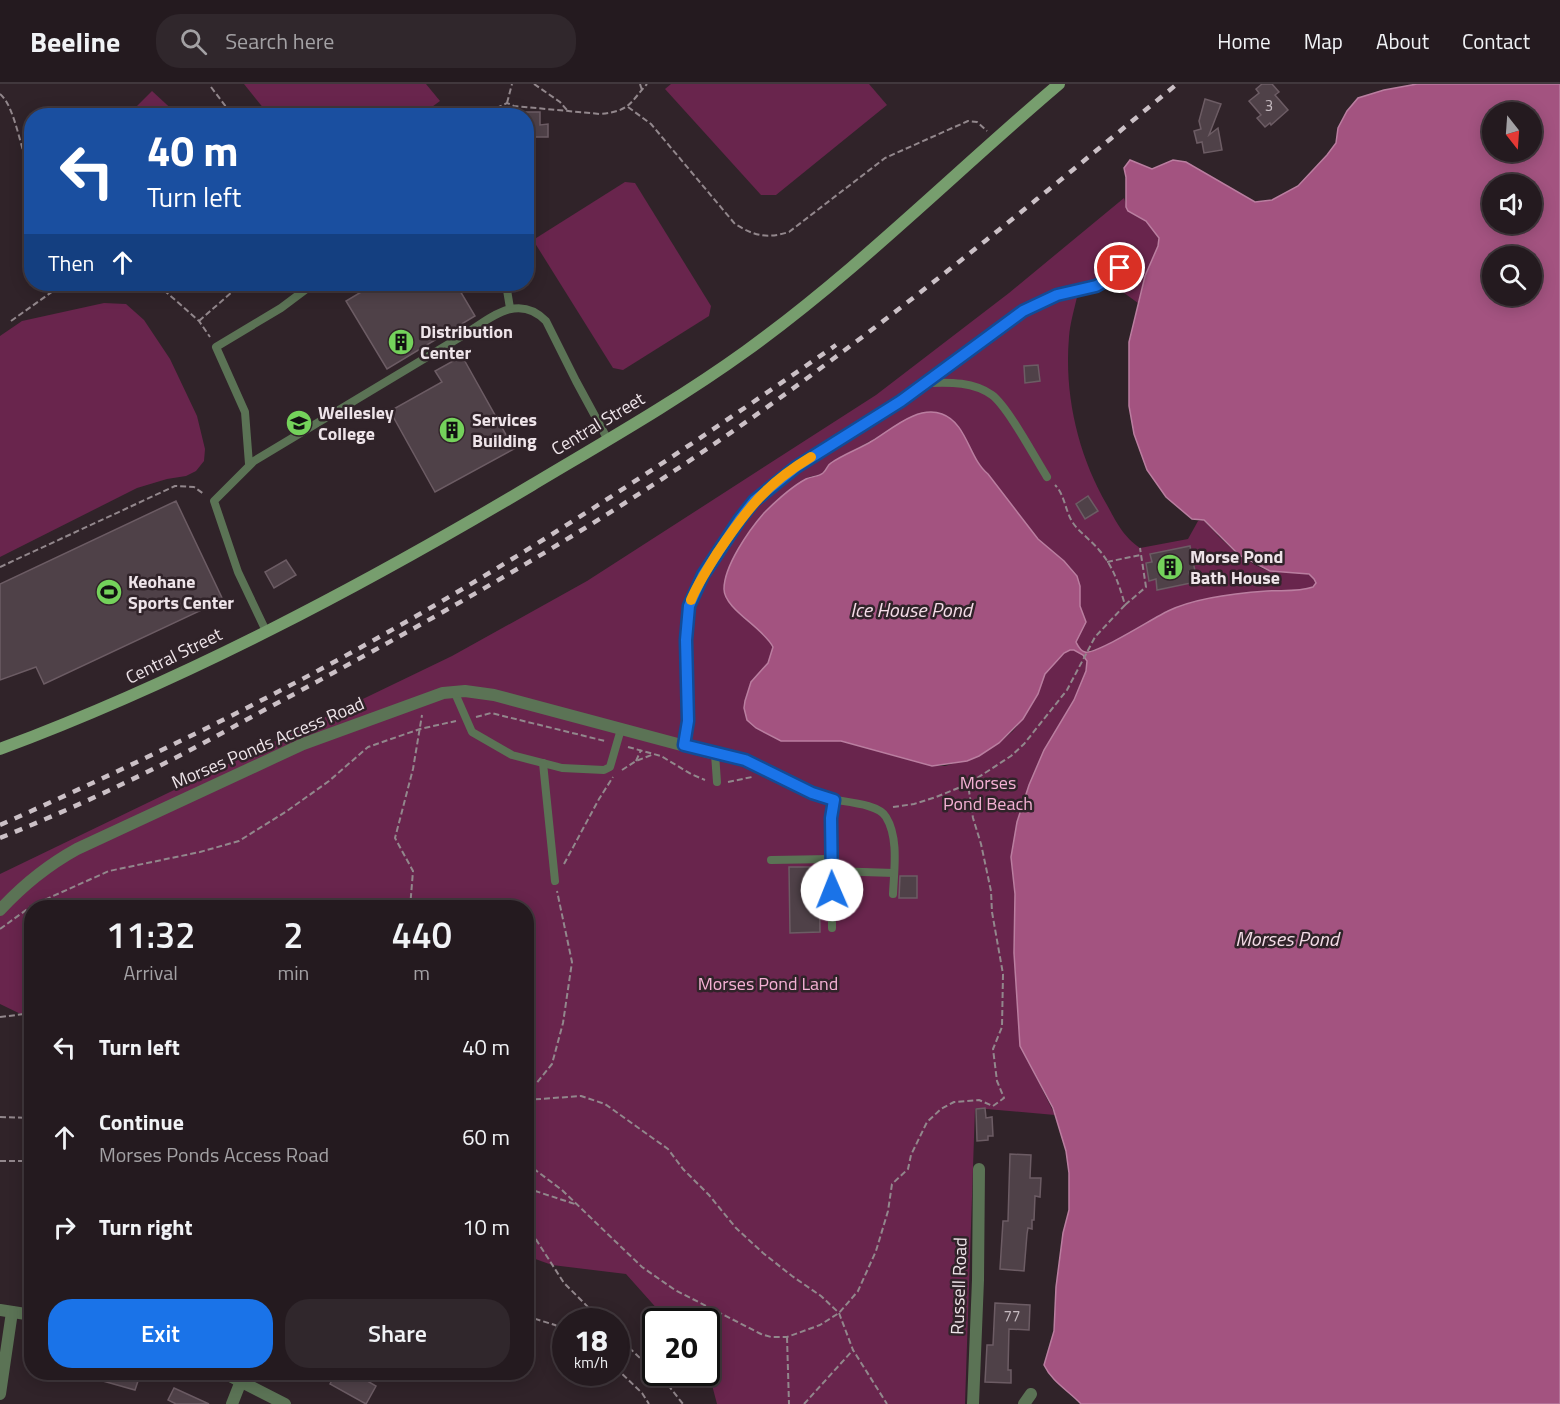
<!DOCTYPE html>
<html lang="en">
<head>
<meta charset="utf-8">
<style>
  body { margin:0; font-family:"Titillium Web",sans-serif; background:#30272c; color:#f1f3f6; height:100vh; display:flex; flex-direction:column; font-size:22px; white-space:nowrap }
  * { box-sizing:border-box; margin:0 }
  p { font-size:20px; color:#a3a1a4 }
  .icon { flex:none; width:33px; height:33px; fill:none; stroke:currentColor; stroke-width:2; stroke-linecap:round; stroke-linejoin:round }
  .map { position:relative; flex:1; overflow:hidden }
  .details { position:absolute; left:24px; top:816px; width:510px; height:480px; display:flex; flex-direction:column; background:#241a1f; border-radius:24px; box-shadow:0 3px 15px #0003,0 0 0 2px #41383d }
  .details>* { flex:none }
  .guide { position:absolute; left:24px; top:24px; width:510px; height:183px; border-radius:24px; box-shadow:0 3px 15px #0003,0 0 0 2px #41383d; background:#1a4fa0; color:#fff; overflow:hidden }
  .needle { width:39px; rotate:163deg }
  .tools { position:absolute; left:1482px; top:18px; display:grid; gap:12px }
  .tools a { display:grid; place-items:center; width:60px; height:60px; border-radius:50%; background:#241a1f; box-shadow:0 3px 15px #0003,0 0 0 2px #41383d; font-size:30px }
  .speed { position:absolute; left:552px; top:1224px; display:flex; gap:12px; font-size:30px; font-weight:700; text-align:center }
  .speed>* { display:grid; place-content:center; width:78px; height:78px; border-radius:50%; background:#241a1f; box-shadow:0 3px 15px #0003,0 0 0 2px #41383d; line-height:1 }
  .speed small { font-size:15px; font-weight:400 }
  .speed .limit { border:3px solid #111; border-radius:9px; background:#fff; color:#111 }
  .pin { position:absolute; display:grid; place-items:center; width:51px; height:51px; color:#fff; margin:-26px; border:3px solid #fff; border-radius:50%; box-shadow:0 2px 6px #0007 }
  .me { position:absolute; width:66px; margin:-33px; rotate:359deg; stroke-linejoin:round; filter:drop-shadow(0 0 4px #0008) }
  .turn { display:flex; align-items:center; gap:21px; height:126px; padding:0 24px; font-size:27px }
  .turn .icon { width:78px; height:78px; stroke-width:2.5 }
  .turn b { display:block; font-size:42px; line-height:51px }
  .then { display:flex; align-items:center; height:57px; padding:0 24px; background:#0003; gap:12px; font-size:22px }
  .eta { display:flex; justify-content:space-evenly; align-items:center; height:102px; text-align:center }
  .eta b { font-size:36px; font-weight:600; line-height:42px }
  .primary-button { display:flex; gap:12px; margin-top:auto; padding:12px 24px }
  .primary-button a { flex:1; height:69px; border-radius:24px; background:#1a73e8; color:#fff; font-size:24px; font-weight:600; line-height:69px; text-align:center }
  .primary-button a+a { background:#30272c; color:#f1f3f6 }
  ul { padding:0; list-style:none }
  li { display:flex; align-items:center; gap:18px; height:90px; padding:0 24px }
  li div { flex:1 }
  li b { display:block; font-size:22px }
  li em { font-style:normal }
  header { display:flex; align-items:center; gap:36px; box-sizing:border-box; height:84px; padding:0 30px; background:#241a1f; border-bottom:2px solid #41383d }
  header strong { font-size:28px }
  nav { display:flex; gap:33px; margin-inline-start:auto; font-size:21px }
  .search { width:420px; height:54px; background:#30272c; display:flex; align-items:center; gap:15px; box-sizing:border-box; padding:0 21px; border-radius:24px; color:#a3a1a4; font-size:22px }
  .map>svg:first-child { display:block }
</style>
</head>
<body>
<header>
<strong>Beeline</strong>
<div class="search"><svg class="icon" aria-label="search" viewBox="0 0 24 24"><circle cx="10" cy="10" r="6"/><path d="M15 15l6 6"/></svg>Search here</div>
<nav><a>Home</a><a>Map</a><a>About</a><a>Contact</a></nav>
</header>
<div class="map">
<svg width="1560" height="1320" viewBox="0 0 1560 1320">
  <rect width="100%" height="100%" fill="#302329"/>
  <g fill="#69254d">
    <path d="M244,0H426L440,17L421,31H269Z"/>
    <path d="M671,0H869L887,21L776,111H761L665,5Z"/>
    <path d="M152,7L178,31H128Z"/>
    <path d="M625,98L635,99L711,222L709,232L623,286L613,284L533,156Z"/>
    <path d="M1124,114L1128,127L1146,137L1159,154L1158,162L1145,192L1138,219L1113,201L1077,213C1074,226 1070,240 1069,253C1064,311 1078,371 1107,421C1117,439 1122,451 1140,464L1188,455L1198,437L1203,436C1222,456 1242,478 1269,487C1283,491 1311,482 1316,499L1313,503L1300,507H1268L1180,523L1162,530L1104,563L1085,568L1079,565L1076,558L1086,538L1080,522V502L1071,484L1038,455L975,375L916,332L830,379L822,390L809,393L780,414L750,446L728,489L740,529L765,551L773,563L768,579L751,598L745,617L744,624L747,636L756,644L781,657H841L932,682H945L979,672L999,659L1013,647L1023,635L1038,610L1045,590L1064,569L1070,566H1074L1083,571L1087,577L1086,587L1074,616L1044,666L1029,701L1017,738L1011,773L1015,810L1014,869L1020,961L1055,1031L975,1024L965,1320H717L707,1282L706,1238L668,1237L626,1190L552,1181L527,1172L526,824H32L31,935L0,920V790L452,572L587,497L876,311L1009,209Z"/>
    <path d="M104,219L126,220L144,236L170,275L197,332L205,365L204,377L196,387L186,392L167,395L137,404L0,473V252L22,237Z"/>
  </g>
  <path fill="#a35380" stroke="#ba7ea0" stroke-width="1.5" fill-rule="evenodd" d="M1417,0H1560V1320H1081C1069,1307 1052,1298 1044,1281L1054,1247L1056,1203L1063,1149L1069,1126V1089L1066,1067L1053,1024L1020,962L1014,869L1015,810L1011,773L1017,738L1029,701L1044,666L1074,616L1086,587L1087,577L1083,571L1074,566H1070L1064,569L1045,590L1038,610L1023,635L999,659L979,672L967,677L932,682L841,657H781L756,644L747,636L744,624L745,617L751,598L768,579L773,563C764,544 724,525 724,505C724,482 749,446 764,429C776,417 791,403 806,395C812,392 818,393 823,389C827,386 827,381 831,379C844,370 859,365 872,357C891,346 917,321 942,330C967,339 969,375 988,390L1038,455L1064,477L1077,492L1080,502V522L1086,538L1076,558C1078,562 1080,567 1085,568C1096,571 1153,534 1168,527C1195,514 1237,509 1267,507C1283,506 1298,508 1313,503L1316,499L1314,495L1309,490L1270,487L1239,471L1204,436L1192,435L1166,413L1147,386L1134,350L1129,322V258L1145,192L1158,162L1159,154L1146,137L1128,127L1126,123V93L1124,84L1130,76L1152,85L1173,76L1186,78L1255,118L1272,116L1298,102L1327,71L1336,59L1338,44L1347,27L1358,14L1384,6ZM1492,28H1532V68H1492ZM1492,100H1532V140H1492ZM1492,172H1532V212H1492Z"/>
  <g fill="#4f4148" stroke="#6c5c64" stroke-width="1.5">
    <path d="M1262,0H1272L1279,8L1275,11L1288,26L1271,41L1270,39L1265,43L1257,34L1261,31L1249,17L1259,9L1256,5Z"/>
    <path d="M1205,15L1221,20L1209,51L1218,44L1222,66L1204,69L1202,58L1197,59L1194,47L1201,45L1199,37Z"/>
    <path d="M526,28H540V41L548,40V53H526Z"/>
    <path d="M365,200H456L475,232L387,285L346,217L368,204Z"/>
    <path d="M462,272L514,365L435,408L390,327L442,298L435,287Z"/>
    <path d="M1038,281L1040,297L1025,299L1024,282Z"/>
    <path d="M1088,412L1098,427L1085,435L1076,420Z"/>
    <path d="M176,417L223,516L44,600L36,583L0,596V500Z"/>
    <path d="M1190,462L1195,487L1189,488L1191,499L1157,506L1156,495L1149,497L1146,479L1152,478L1150,470Z"/>
    <path d="M286,476L296,491L274,504L265,488Z"/>
    <path d="M789,783H819L820,848L790,849Z"/>
    <path d="M900,792H917V814H899Z"/>
    <path d="M985,1024L986,1034L992,1033L993,1052H988V1056L977,1057L976,1025Z"/>
    <path d="M1010,1070L1031,1071L1030,1094H1041L1040,1113L1035,1112L1034,1136H1032V1145L1028,1144L1027,1150L1024,1187L1000,1185L1003,1137H1008Z"/>
    <path d="M995,1219L1030,1221L1029,1246L1009,1245L1008,1286H1011V1299L985,1298L987,1261H993Z"/>
    <path d="M86,1288H141L135,1306L85,1292Z"/>
    <path d="M336,1288H352L376,1302L366,1320L330,1300Z"/>
    <path d="M174,1304L209,1320H176L168,1316Z"/>
  </g>
  <g fill="none" stroke-linecap="round" stroke-linejoin="round">
    <g stroke="#92878c" stroke-width="2" stroke-dasharray="6 3" stroke-linecap="butt">
      <path d="M534,0L560,18L567,26"/>
      <path d="M640,0L642,6"/>
      <path d="M211,3L233,32"/>
      <path d="M0,10C16,23 21,71 32,92"/>
      <path d="M507,19L512,0"/>
      <path d="M628,23L651,40L735,140C755,152 766,155 789,148L885,74L968,37L977,38L987,47"/>
      <path d="M480,32L507,19L514,22L600,30C630,27 629,20 647,0"/>
      <path d="M514,32V22"/>
      <path d="M157,200L199,237L210,253"/>
      <path d="M11,237L63,200"/>
      <path d="M199,237L241,200"/>
      <path d="M1107,478L1140,471"/>
      <path d="M0,483L175,402L194,403L204,410"/>
      <path d="M1125,521L1146,503L1140,464"/>
      <path d="M476,633L491,629L605,657"/>
      <path d="M628,663L661,672L691,690L705,696"/>
      <path d="M636,677L641,666"/>
      <path d="M622,686L636,677L654,670"/>
      <path d="M728,698L752,693"/>
      <path d="M893,723L914,720L936,713L968,700L1011,672L1024,660L1067,606L1095,553L1125,521C1119,500 1113,482 1099,466C1091,456 1080,449 1073,439C1065,427 1065,411 1055,401"/>
      <path d="M564,780L599,715L613,693"/>
      <path d="M410,824L413,787L395,754L413,685L422,631"/>
      <path d="M0,845L33,821L109,787L200,768L239,757L287,727L329,697L368,663L420,645L456,637"/>
      <path d="M0,933L32,929"/>
      <path d="M526,1012L552,980L563,939L572,878L557,807"/>
      <path d="M526,1016L581,1012L605,1020L668,1065L683,1085L709,1111L736,1144L763,1169L792,1192L821,1212L839,1229L853,1266L887,1320"/>
      <path d="M0,1033L32,1034"/>
      <path d="M0,1077H32"/>
      <path d="M526,1079L562,1106L642,1183L675,1206L761,1250L771,1253H787L820,1241L839,1229L858,1207L876,1167L888,1127L892,1100L908,1085L911,1071L927,1038L941,1025L954,1018L979,1016L993,1022L1004,1014L997,997L993,965L1002,943L1003,890L992,828L991,807L981,760L973,734L968,700"/>
      <path d="M526,1104L575,1120"/>
      <path d="M526,1140L564,1199L603,1238"/>
      <path d="M526,1232L555,1241L566,1247"/>
      <path d="M616,1251L668,1301L683,1320"/>
      <path d="M787,1253L789,1320"/>
      <path d="M616,1284L642,1309L649,1320"/>
      <path d="M804,1320L853,1266"/>
    </g>
    <g stroke="#5b7355" stroke-width="8">
      <path d="M503,200L507,206L510,224"/>
      <path d="M929,299C950,298 974,298 992,311C1008,323 1035,374 1047,393"/>
      <path d="M249,380L245,328L216,263L281,224L313,200"/>
      <path d="M266,547L238,488L214,417L254,377L467,249C491,233 519,209 546,237L576,297L608,356"/>
      <path d="M454,607L472,648L512,671L562,684L604,686L610,683L621,645"/>
      <path d="M684,661L688,637L686,556L689,522L703,491L754,417L796,383L901,317L1023,227L1057,211L1096,202L1105,197L1120,184L1131,165"/>
      <path d="M543,679L555,797"/>
      <path d="M717,698L715,670C757,676 787,703 826,714C841,718 879,719 886,733C899,754 894,786 893,810"/>
      <path d="M771,776L831,775"/>
      <path d="M832,787L894,789"/>
      <path d="M832,844L831,734L834,716"/>
    </g>
    <g stroke="#5b7355" stroke-width="12">
      <path d="M0,826C23,801 48,781 77,765L303,660L443,609L465,607L494,611L715,670"/>
      <path d="M0,1226L32,1231"/>
      <path d="M222,1288L285,1320"/>
      <path d="M0,1310L12,1228"/>
      <path d="M232,1320L241,1297"/>
      <path d="M973,1320L978,1196L979,1085"/>
      <path d="M1024,1320L1031,1310"/>
    </g>
    <path stroke="#779e6e" stroke-width="12" d="M0,665C185,596 362,502 532,401C604,358 678,316 746,267C857,187 954,89 1059,0"/>
    <g stroke="#cbc0c6" stroke-width="4.5" stroke-dasharray="8 8" stroke-linecap="butt">
      <path d="M0,741C137,680 273,614 404,539C553,454 695,359 836,261"/>
      <path d="M0,754C57,731 112,706 167,678C207,658 245,636 285,615C407,549 528,482 645,406C833,285 1005,142 1177,0"/>
    </g>
  </g>
  <g fill="none" stroke-linecap="round" stroke-linejoin="round">
    <defs>
      <path id="route" d="M832,806L831,734L834,716L812,709L745,676L684,661L688,637L686,556L689,522L703,491L740,435L754,417L796,383L901,317L1023,227L1057,211L1096,202L1105,197L1120,184"/>
    </defs>
    <use href="#route" stroke="#114b97" stroke-width="15"/>
    <use href="#route" stroke="#1a73e8" stroke-width="10"/>
    <path stroke="#f59e0b" stroke-width="10" d="M691,516C698,499 708,484 718,468C747,425 766,400 811,373"/>
  </g>
  <defs>
    <symbol id="building-disc" viewBox="-11 -11 22 22"><circle r="9.5" fill="#74d25b" stroke="#302329"/><path d="M-4-6H4V6H1V3H-1V6H-4ZM-2.5-4.3h1.7v1.8h-1.7ZM.8-4.3h1.7v1.8H.8ZM-2.5-1h1.7V.8h-1.7ZM.8-1h1.7V.8H.8Z" fill="#111"/></symbol>
    <symbol id="university-disc" viewBox="-11 -11 22 22"><circle r="9.5" fill="#74d25b" stroke="#302329"/><path d="M0-5L7-2L0 1L-7-2ZM-4 1L0 2.5L4 1V4Q0 6-4 4Z" fill="#111"/></symbol>
    <symbol id="stadium-disc" viewBox="-11 -11 22 22"><circle r="9.5" fill="#74d25b" stroke="#302329"/><path d="M0-5a6.5 5 0 1 0 0 10a6.5 5 0 1 0 0-10ZM-3.5-1.8h7v3.6h-7Z" fill="#111"/></symbol>
  </defs>
  <g fill-rule="evenodd">
    <use href="#building-disc" x="386" y="243" width="30" height="30"/>
    <use href="#university-disc" x="284" y="324" width="30" height="30"/>
    <use href="#building-disc" x="437" y="331" width="30" height="30"/>
    <use href="#building-disc" x="1155" y="468" width="30" height="30"/>
    <use href="#stadium-disc" x="94" y="493" width="30" height="30"/>
  </g>
  <g text-anchor="middle" stroke-width="5" stroke-linejoin="round" paint-order="stroke">
    <g font-size="15" fill="#c6bbc1">
      <text x="1269" y="27">3</text>
      <text x="1012" y="1237">77</text>
    </g>
    <g font-size="18" font-weight="bold" fill="#eee4e9" stroke="#302329" text-anchor="start">
      <text x="420" y="254">Distribution<tspan x="420" dy="21">Center</tspan></text>
      <text x="318" y="335">Wellesley<tspan x="318" dy="21">College</tspan></text>
      <text x="472" y="342">Services<tspan x="472" dy="21">Building</tspan></text>
      <text x="1190" y="479">Morse Pond<tspan x="1190" dy="21">Bath House</tspan></text>
      <text x="128" y="504">Keohane<tspan x="128" dy="21">Sports Center</tspan></text>
    </g>
    <g font-size="18" fill="#eee4e9" stroke="#302329">
      <text transform="translate(598 340) rotate(-31)" y="6">Central Street</text>
      <text transform="translate(174 572) rotate(-26)" y="6">Central Street</text>
      <text transform="translate(268 659) rotate(-23)" y="6">Morses Ponds Access Road</text>
      <text transform="translate(959 1202) rotate(-88)" y="6">Russell Road</text>
    </g>
    <g font-size="18" fill="#f4b1d4" stroke="#302329">
      <text x="988" y="705">Morses<tspan x="988" dy="21">Pond Beach</tspan></text>
      <text x="768" y="906">Morses Pond Land</text>
    </g>
    <g font-size="20" font-style="italic" fill="#f4dce7" stroke="#302329">
      <text x="911" y="533">Ice House Pond</text>
      <text x="1287" y="862">Morses Pond</text>
    </g>
  </g>
</svg>
<div class="tools">
<a><svg class="needle" viewBox="-14 -14 28 28"><path d="M0-13l5 13h-10z" fill="#e53935"/><path d="M0 13l5-13h-10z" fill="#a3a1a4"/></svg></a>
<a><svg class="icon" aria-label="sound" viewBox="0 0 24 24"><path d="M4 9h4l5-4v14l-5-4H4zM17 9q2 3 0 6"/></svg></a>
<a><svg class="icon" aria-label="search" viewBox="0 0 24 24"><circle cx="10" cy="10" r="6"/><path d="M15 15l6 6"/></svg></a>
</div>
<div class="speed"><div>18<small>km/h</small></div><div class="limit">20</div></div>
<div class="pin" style="left:1120px;top:184px;background:#d93025"><svg class="icon" aria-label="arrive" viewBox="0 0 24 24"><path d="M6 21V4h12l-3 4 3 4H6"/></svg></div>
<svg class="me" style="left:832px;top:806px" viewBox="-20 -20 40 40"><circle r="19" fill="#fff"/><path d="M0-13L10 11 0 6-10 11z" fill="#1a73e8"/></svg>
<div class="guide">
<div class="turn"><svg class="icon" aria-label="left" viewBox="0 0 24 24"><path d="M17 20v-9H6M10 6l-5 5 5 5"/></svg><div><b>40 m</b>Turn left</div></div>
<div class="then">Then<svg class="icon" aria-label="ahead" viewBox="0 0 24 24"><path d="M12 20V5M6 11l6-6 6 6"/></svg></div>
</div>
<section class="details">
<div class="eta">
<div><b>11:32</b><p>Arrival</p></div>
<div><b>2</b><p>min</p></div>
<div><b>440</b><p>m</p></div>
</div>
<ul>
<li><svg class="icon" aria-label="left" viewBox="0 0 24 24"><path d="M17 20v-9H6M10 6l-5 5 5 5"/></svg><div><b>Turn left</b></div><em>40 m</em></li>
<li><svg class="icon" aria-label="ahead" viewBox="0 0 24 24"><path d="M12 20V5M6 11l6-6 6 6"/></svg><div><b>Continue</b><p>Morses Ponds Access Road</p></div><em>60 m</em></li>
<li><svg class="icon" aria-label="right" viewBox="0 0 24 24"><path d="M7 20v-9h11M14 6l5 5-5 5"/></svg><div><b>Turn right</b></div><em>10 m</em></li>
</ul>
<div class="primary-button"><a>Exit</a><a>Share</a></div>
</section>
</div>
</body>
</html>
